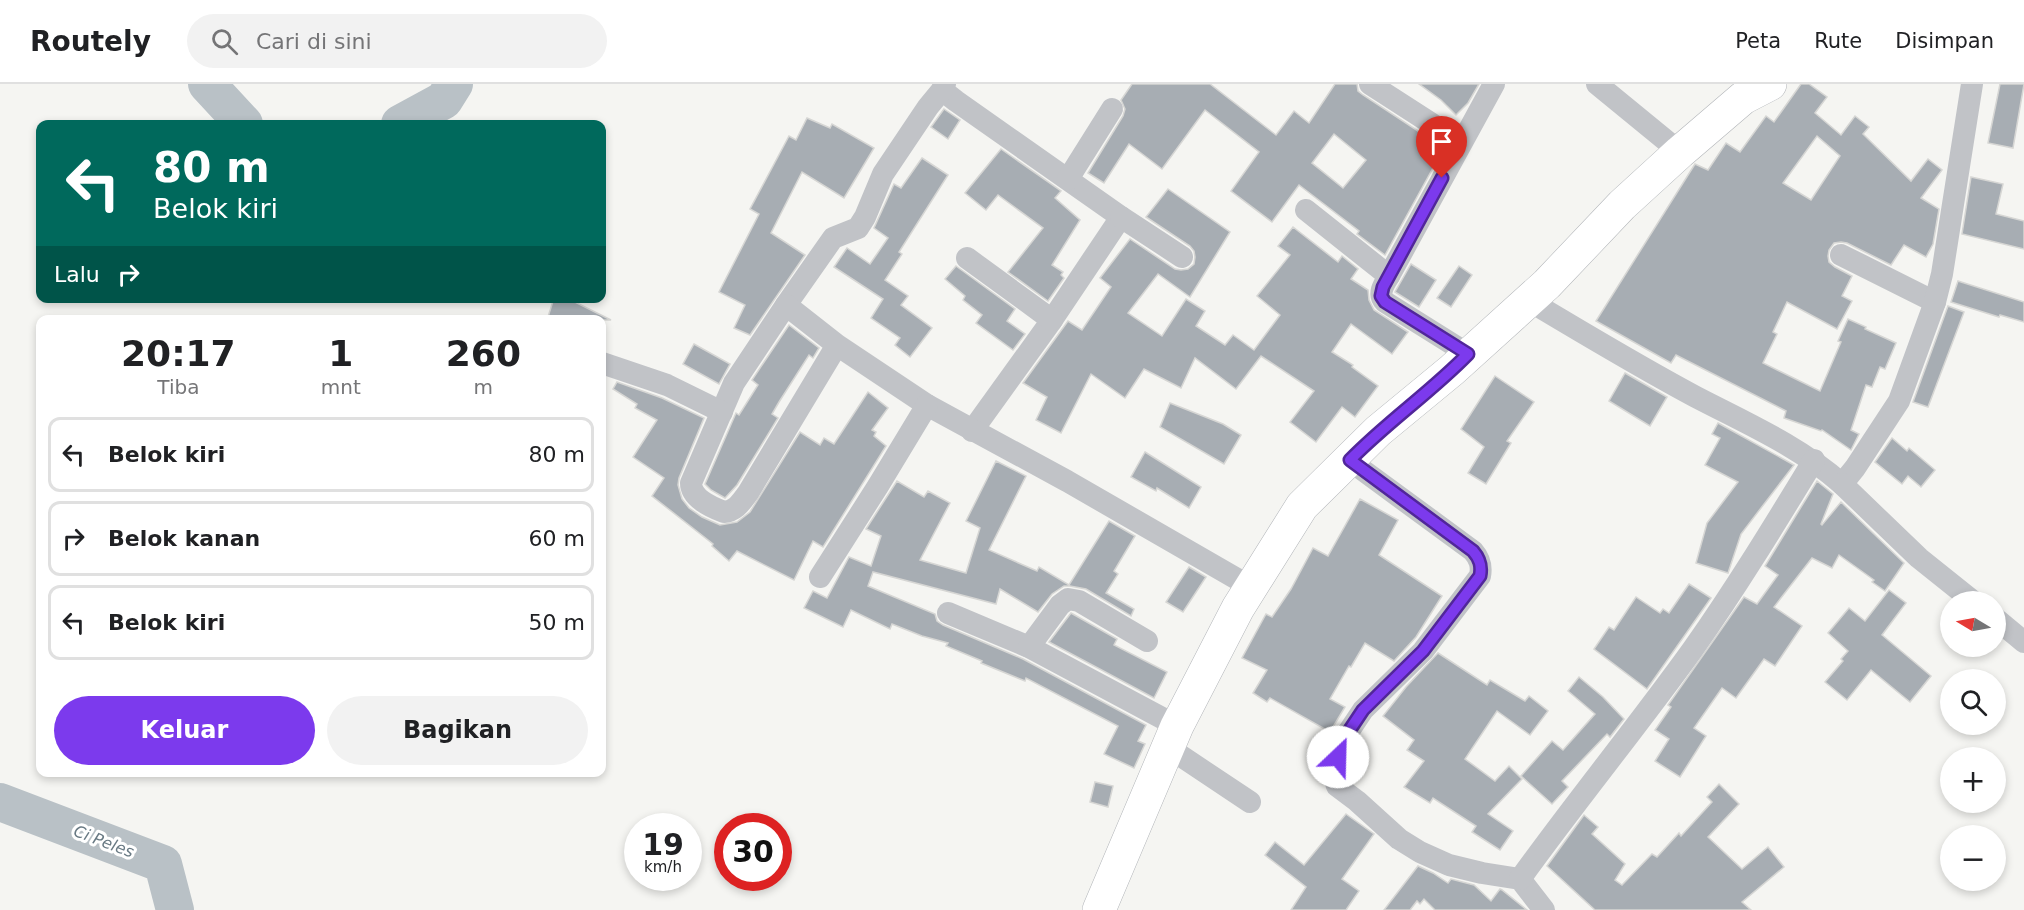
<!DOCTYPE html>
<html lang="id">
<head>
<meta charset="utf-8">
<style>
  body { margin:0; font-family:"DejaVu Sans",sans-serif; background:#f2f2f2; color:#202124; height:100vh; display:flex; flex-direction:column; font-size:22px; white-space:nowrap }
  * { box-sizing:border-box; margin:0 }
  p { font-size:20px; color:#757577 }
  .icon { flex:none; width:33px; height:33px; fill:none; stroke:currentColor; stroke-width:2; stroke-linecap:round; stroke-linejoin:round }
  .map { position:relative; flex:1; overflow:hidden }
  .side { position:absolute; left:36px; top:231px; width:570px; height:462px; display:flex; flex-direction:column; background:#fff; border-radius:12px; box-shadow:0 3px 9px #0003 }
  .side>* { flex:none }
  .hud { position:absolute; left:36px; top:36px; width:570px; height:183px; border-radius:12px; box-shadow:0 3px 9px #0003; background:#00695c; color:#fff; overflow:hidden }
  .needle { width:39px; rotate:280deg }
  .tools { position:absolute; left:1940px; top:507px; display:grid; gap:12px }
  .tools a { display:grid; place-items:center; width:66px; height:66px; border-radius:50%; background:#fff; box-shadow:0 3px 9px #0003; font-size:30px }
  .speed { position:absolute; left:624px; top:729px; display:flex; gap:12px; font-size:30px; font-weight:700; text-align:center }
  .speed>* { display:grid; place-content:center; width:78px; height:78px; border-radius:50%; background:#fff; box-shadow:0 3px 9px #0003; line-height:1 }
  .speed small { font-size:15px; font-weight:400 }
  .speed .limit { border:9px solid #d22; background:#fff; color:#111 }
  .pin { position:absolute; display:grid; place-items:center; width:51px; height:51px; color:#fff; margin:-62px -26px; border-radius:50% 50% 50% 0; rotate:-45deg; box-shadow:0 0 6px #0007 }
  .pin .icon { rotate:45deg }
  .me { position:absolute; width:66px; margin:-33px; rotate:24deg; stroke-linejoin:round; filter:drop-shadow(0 0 4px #0008) }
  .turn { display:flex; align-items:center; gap:21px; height:126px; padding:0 18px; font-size:27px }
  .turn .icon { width:78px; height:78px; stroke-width:2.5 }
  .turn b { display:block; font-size:42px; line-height:51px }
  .then { display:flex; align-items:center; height:57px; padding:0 18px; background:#0003; gap:12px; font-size:22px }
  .eta { display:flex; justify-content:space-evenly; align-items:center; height:102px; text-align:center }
  .eta b { font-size:36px; font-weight:700; line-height:42px }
  .action { display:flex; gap:12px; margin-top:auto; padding:12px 18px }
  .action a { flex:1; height:69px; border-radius:36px; background:#7c3aed; color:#fff; font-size:24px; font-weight:700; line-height:69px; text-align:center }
  .action a+a { background:#f2f2f2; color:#202124 }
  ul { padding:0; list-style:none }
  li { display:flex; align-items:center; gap:18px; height:75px; margin:0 12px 9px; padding:0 6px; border:3px solid #e0e0e0; border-radius:12px }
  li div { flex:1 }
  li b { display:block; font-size:22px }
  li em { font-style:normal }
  header { display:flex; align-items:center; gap:36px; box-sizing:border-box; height:84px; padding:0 30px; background:#fff; border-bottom:2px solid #e0e0e0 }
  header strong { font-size:28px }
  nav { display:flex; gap:33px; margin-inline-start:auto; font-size:21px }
  .search { width:420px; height:54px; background:#f2f2f2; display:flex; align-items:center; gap:15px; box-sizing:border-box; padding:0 21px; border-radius:33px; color:#757577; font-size:22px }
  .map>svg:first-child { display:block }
</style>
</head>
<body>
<header>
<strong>Routely</strong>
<div class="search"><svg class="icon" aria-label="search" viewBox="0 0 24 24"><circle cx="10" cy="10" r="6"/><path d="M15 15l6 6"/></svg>Cari di sini</div>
<nav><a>Peta</a><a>Rute</a><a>Disimpan</a></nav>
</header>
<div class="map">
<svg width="2024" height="826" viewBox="0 0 2024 826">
  <rect width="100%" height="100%" fill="#f5f5f2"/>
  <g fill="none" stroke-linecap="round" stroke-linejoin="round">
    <g stroke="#b9c1c6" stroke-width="38">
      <path d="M207,0L244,40"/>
      <path d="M400,40L444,16L454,0"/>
      <path d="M0,718L163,780L175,826"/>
    </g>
  </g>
  <g fill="#a7adb3" stroke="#d6d6d4" stroke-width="1.5" fill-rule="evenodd">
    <path d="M1132,0H1210L1276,51L1294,27L1309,39L1335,0H1357L1358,7L1363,11L1444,64L1385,171L1357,150L1359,147L1299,101L1272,138L1231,107L1259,68L1205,26L1162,85L1129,60L1104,99L1088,89L1123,32L1125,25L1121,16ZM1334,50L1366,76L1343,104L1312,79Z"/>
    <path d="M1419,0H1479L1468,19L1456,31L1441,16Z"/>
    <path d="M1801,0H1809L1827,13L1815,29L1841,51L1855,32L1869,43L1863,50L1911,97L1928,75L1942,86L1921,114L1939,125L1933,160L1926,173L1904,161L1891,181L1847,159L1841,158L1834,159L1829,166L1828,172L1829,178L1835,183L1852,192L1842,212L1852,217L1837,245L1787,218L1773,248L1777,250L1763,279L1820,307L1841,258L1838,257L1848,235L1866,243L1865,245L1896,259L1885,285L1880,283L1872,303L1866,301L1851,346L1859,350L1851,366L1822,346L1821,347L1784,334L1786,327L1676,271L1671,279L1596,237L1695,80L1708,86L1726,59L1740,68L1766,32L1774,38ZM1817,52L1840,72L1811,116L1783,99Z"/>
    <path d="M2000,0H2024L2013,64L1988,59Z"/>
    <path d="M944,25L960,36L948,55L931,43Z"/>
    <path d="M807,34L830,44L832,40L874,64L844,114L802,88L771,149L805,171L750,251L734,244L745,221L719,208L759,130L750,125L789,52L796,56Z"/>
    <path d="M1001,65L1061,107L1055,114L1080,136L1052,181L1063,188L1061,191L1064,194L1048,217L1008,188L1043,144L998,111L986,126L965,109Z"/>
    <path d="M922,74L948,91L899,168L902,170L885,196L908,212L901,221L932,244L910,273L895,261L900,254L871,234L883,215L834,183L847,164L870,180L888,154L874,144L894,100L901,104Z"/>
    <path d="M1971,93L2003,100L1996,130L2024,137V165L1962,150Z"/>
    <path d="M1168,105L1230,148L1190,213L1158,190L1128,229L1162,252L1186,215L1205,227L1196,242L1225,261L1233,251L1254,266L1280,231L1257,212L1290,171L1278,162L1293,143L1338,178L1342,172L1358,185L1351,195L1368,206L1369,216L1374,226L1408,248L1392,270L1351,240L1332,268L1353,281L1352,283L1378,302L1355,333L1342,323L1316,358L1290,338L1314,307L1261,272L1236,305L1195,274L1181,304L1144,285L1125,314L1091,290L1061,349L1036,336L1047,313L1023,299L1068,237L1082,246L1111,203L1100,194L1130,155L1175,185L1181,186L1188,185L1194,180L1195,173L1194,167L1190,162L1146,133Z"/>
    <path d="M1411,180L1436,196L1419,223L1395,208Z"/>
    <path d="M956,182L1015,225L1007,237L1025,250L1013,266L976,239L982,231L963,216L965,212L945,195Z"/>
    <path d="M1459,182L1472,191L1451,223L1437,214Z"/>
    <path d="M1958,197L2024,218V238L2000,231L1999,233L1951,218Z"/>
    <path d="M554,214H564L575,218L611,236H547Z"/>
    <path d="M1948,222L1964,228L1928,323L1913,318Z"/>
    <path d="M789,241L819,264L813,274L809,271L779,318L772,330L778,334L737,401L725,414L711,406L705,400L736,329L739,331L758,301L752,296Z"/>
    <path d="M694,260L730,280L719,300L683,280Z"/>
    <path d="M1625,289L1667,313L1650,342L1609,317Z"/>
    <path d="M1495,292L1534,318L1507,357L1511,359L1486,400L1468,389L1484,363L1461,345Z"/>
    <path d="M617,298L662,314L704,334L679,394L678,401L682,415L689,424L702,433L720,441L737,438L750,428L800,348L820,361L824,354L834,360L868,308L888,324L872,346L876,348L874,352L886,362L823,463L813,457L794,496L737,467L729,477L712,462L713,460L652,412L664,394L633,373L657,336L635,324L637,320L613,305Z"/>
    <path d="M1170,319L1223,340L1241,351L1224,380L1160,343Z"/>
    <path d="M1718,339L1794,381L1741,450L1728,489L1696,479L1707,439L1738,398L1705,381L1720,354L1712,350Z"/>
    <path d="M1892,354L1907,367L1909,364L1935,386L1921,403L1908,392L1902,400L1875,378Z"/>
    <path d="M1145,368L1201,403L1189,424L1157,404L1156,407L1131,393Z"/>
    <path d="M996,377L1026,392L989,466L1037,487L1039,483L1069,501L1109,437L1135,452L1114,487L1118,490L1106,509L1134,525L1131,532L1086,505L1070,502H1064L1052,510L1038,528L1000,505L996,520L873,488L868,502L935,530L937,537L943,541L1023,575L1146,641L1138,657L1145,660L1134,684L1104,670L1118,642L1026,594L1025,597L981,579L982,577L946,562L948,559L922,552L892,540L890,545L851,526L843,543L804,524L813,507L827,514L849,473L871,482L881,452L866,445L897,397L924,413L928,407L950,419L920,476L966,489L980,444L966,437Z"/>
    <path d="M1817,397L1833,410L1821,440L1822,441L1841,418L1904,479L1885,507L1872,498L1874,496L1839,471L1832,484L1812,474L1774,523L1802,542L1775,582L1764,575L1736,614L1722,604L1694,644L1706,652L1680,693L1655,677L1669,655L1655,646L1671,623L1668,621L1744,513L1757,520L1778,491L1765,482Z"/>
    <path d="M1360,415L1398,436L1379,471L1442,512L1416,553L1394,577L1365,559L1351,583L1349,582L1330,615L1345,623L1330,648L1270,614L1267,618L1253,609L1267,586L1242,574L1266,530L1272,533L1291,505L1313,464L1328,472Z"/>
    <path d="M1189,483L1206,493L1183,528L1166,518Z"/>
    <path d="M1689,500L1711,514L1647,605L1594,565L1609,543L1614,546L1636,513L1660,529L1663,525L1669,529Z"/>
    <path d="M1889,506L1906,519L1882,551L1931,592L1910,618L1871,586L1847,616L1825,598L1843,577L1841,575L1848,567L1828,549L1849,524L1865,537Z"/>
    <path d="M1071,529L1117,555L1114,561L1167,588L1154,614L1049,558Z"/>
    <path d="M1438,569L1487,601L1490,596L1525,617L1529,612L1548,627L1530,651L1497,627L1465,675L1495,697L1509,682L1522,695L1488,730L1513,747L1500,766L1472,748L1476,742L1433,714L1430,719L1404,703L1424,677L1407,666L1414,656L1383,632L1406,603Z"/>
    <path d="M1579,593L1603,613L1624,635L1610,653L1607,650L1562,697L1568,703L1552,720L1521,692L1552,657L1563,666L1595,630L1568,607Z"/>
    <path d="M1095,698L1113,702L1108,723L1090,718Z"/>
    <path d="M1719,700L1739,720L1708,753L1742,785L1768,763L1784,783L1742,818L1751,826H1595L1547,782L1584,731L1598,743L1592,750L1625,780L1615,796L1622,801L1652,770L1657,773L1679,749L1681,752L1712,718L1707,713Z"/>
    <path d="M1346,730L1374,750L1342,795L1359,807L1346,826H1291L1306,803L1265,771L1275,758L1304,781Z"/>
    <path d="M1418,782L1433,789L1448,799L1451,795L1474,801L1491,817L1500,805L1502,806L1527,826H1435L1424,815L1420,820L1417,817L1410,826H1384Z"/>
  </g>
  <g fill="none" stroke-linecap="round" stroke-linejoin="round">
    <defs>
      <path id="primary" d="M1099,826L1177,642L1238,524L1302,422L1378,347L1452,286L1547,200L1622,121L1680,68L1743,14L1770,0"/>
    </defs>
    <use href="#primary" stroke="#b2b5b9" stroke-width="34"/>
    <g stroke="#c1c3c7" stroke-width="22">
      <path d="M945,0L942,6L956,17L1121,133L1052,236L972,347"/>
      <path d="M1370,0L1460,58"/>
      <path d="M1597,0L1680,68"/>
      <path d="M1068,95L1112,25"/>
      <path d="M1306,126L1389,192C1384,200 1377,210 1385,218L1468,270"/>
      <path d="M1121,133L1182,173"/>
      <path d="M1841,171L1935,218"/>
      <path d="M967,174L1052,236"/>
      <path d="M1389,192L1494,0"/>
      <path d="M1528,216C1583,249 1638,282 1696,313C1746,339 1799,362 1842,400L1855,384L1899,317L1935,218L1942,190L1972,0"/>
      <path d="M786,221L833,154L858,144L865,133L883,90L928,23L942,6"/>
      <path d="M837,261L748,409C741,418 736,427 724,428C711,423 691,414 691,399L734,299L786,221L837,261L927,321L1067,397L1251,503"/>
      <path d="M602,279L667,301L722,328"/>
      <path d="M1349,376L1473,467C1480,475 1482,482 1480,492L1423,567L1363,626L1347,650L1332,688L1337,702L1357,717L1399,755L1420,768L1449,781L1482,789L1520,795L1544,826"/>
      <path d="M1842,400L1919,474L1974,518"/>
      <path d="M820,493L878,402L927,321"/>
      <path d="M948,529L1029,563L1177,642"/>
      <path d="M1995,534L2024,558"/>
      <path d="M1029,563L1060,521L1068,515L1079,517L1147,557"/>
      <path d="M1169,664L1250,718"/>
      <path d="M1520,795C1576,717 1637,643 1693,565C1736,504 1775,440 1814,376"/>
    </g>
    <use href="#primary" stroke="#fff" stroke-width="33"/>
  </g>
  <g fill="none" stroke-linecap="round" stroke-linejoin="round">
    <defs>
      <path id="route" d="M1338,673L1347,650L1363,626L1423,567L1480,492C1482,482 1480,475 1473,467L1350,376C1387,338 1431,308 1468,270L1385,218L1381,212L1383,203L1442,94"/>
    </defs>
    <use href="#route" stroke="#51269a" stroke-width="15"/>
    <use href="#route" stroke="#7c3aed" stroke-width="10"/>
  </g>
  <g text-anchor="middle" stroke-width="6" stroke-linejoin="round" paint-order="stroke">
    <g font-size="16" font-style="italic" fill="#687983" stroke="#fff">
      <text transform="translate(104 757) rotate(21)" y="6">Ci Peles</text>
    </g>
  </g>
</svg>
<div class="tools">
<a><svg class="needle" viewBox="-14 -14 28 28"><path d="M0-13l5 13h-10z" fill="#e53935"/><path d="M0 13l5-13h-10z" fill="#757577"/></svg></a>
<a><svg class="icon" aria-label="search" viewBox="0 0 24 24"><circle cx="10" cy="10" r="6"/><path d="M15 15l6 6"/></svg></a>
<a>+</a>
<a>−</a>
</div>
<div class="speed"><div>19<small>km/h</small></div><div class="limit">30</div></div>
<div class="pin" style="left:1442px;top:94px;background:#d93025"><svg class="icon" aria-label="arrive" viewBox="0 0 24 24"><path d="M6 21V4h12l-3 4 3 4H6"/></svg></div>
<svg class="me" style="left:1338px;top:673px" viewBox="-20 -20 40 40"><circle r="19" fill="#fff"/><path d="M0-13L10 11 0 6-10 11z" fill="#7c3aed"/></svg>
<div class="hud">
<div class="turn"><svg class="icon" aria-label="left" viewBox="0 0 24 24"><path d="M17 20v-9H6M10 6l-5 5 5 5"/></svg><div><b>80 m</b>Belok kiri</div></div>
<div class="then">Lalu<svg class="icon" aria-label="right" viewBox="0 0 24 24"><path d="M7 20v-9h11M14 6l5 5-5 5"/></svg></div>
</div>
<section class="side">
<div class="eta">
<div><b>20:17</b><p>Tiba</p></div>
<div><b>1</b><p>mnt</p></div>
<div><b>260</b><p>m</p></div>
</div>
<ul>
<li><svg class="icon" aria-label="left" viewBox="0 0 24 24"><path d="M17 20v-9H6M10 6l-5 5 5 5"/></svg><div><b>Belok kiri</b></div><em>80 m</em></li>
<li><svg class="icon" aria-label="right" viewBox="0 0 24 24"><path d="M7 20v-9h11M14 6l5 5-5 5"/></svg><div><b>Belok kanan</b></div><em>60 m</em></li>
<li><svg class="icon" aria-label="left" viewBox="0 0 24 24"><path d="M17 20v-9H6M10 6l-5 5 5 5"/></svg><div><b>Belok kiri</b></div><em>50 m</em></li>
</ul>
<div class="action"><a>Keluar</a><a>Bagikan</a></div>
</section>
</div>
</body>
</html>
